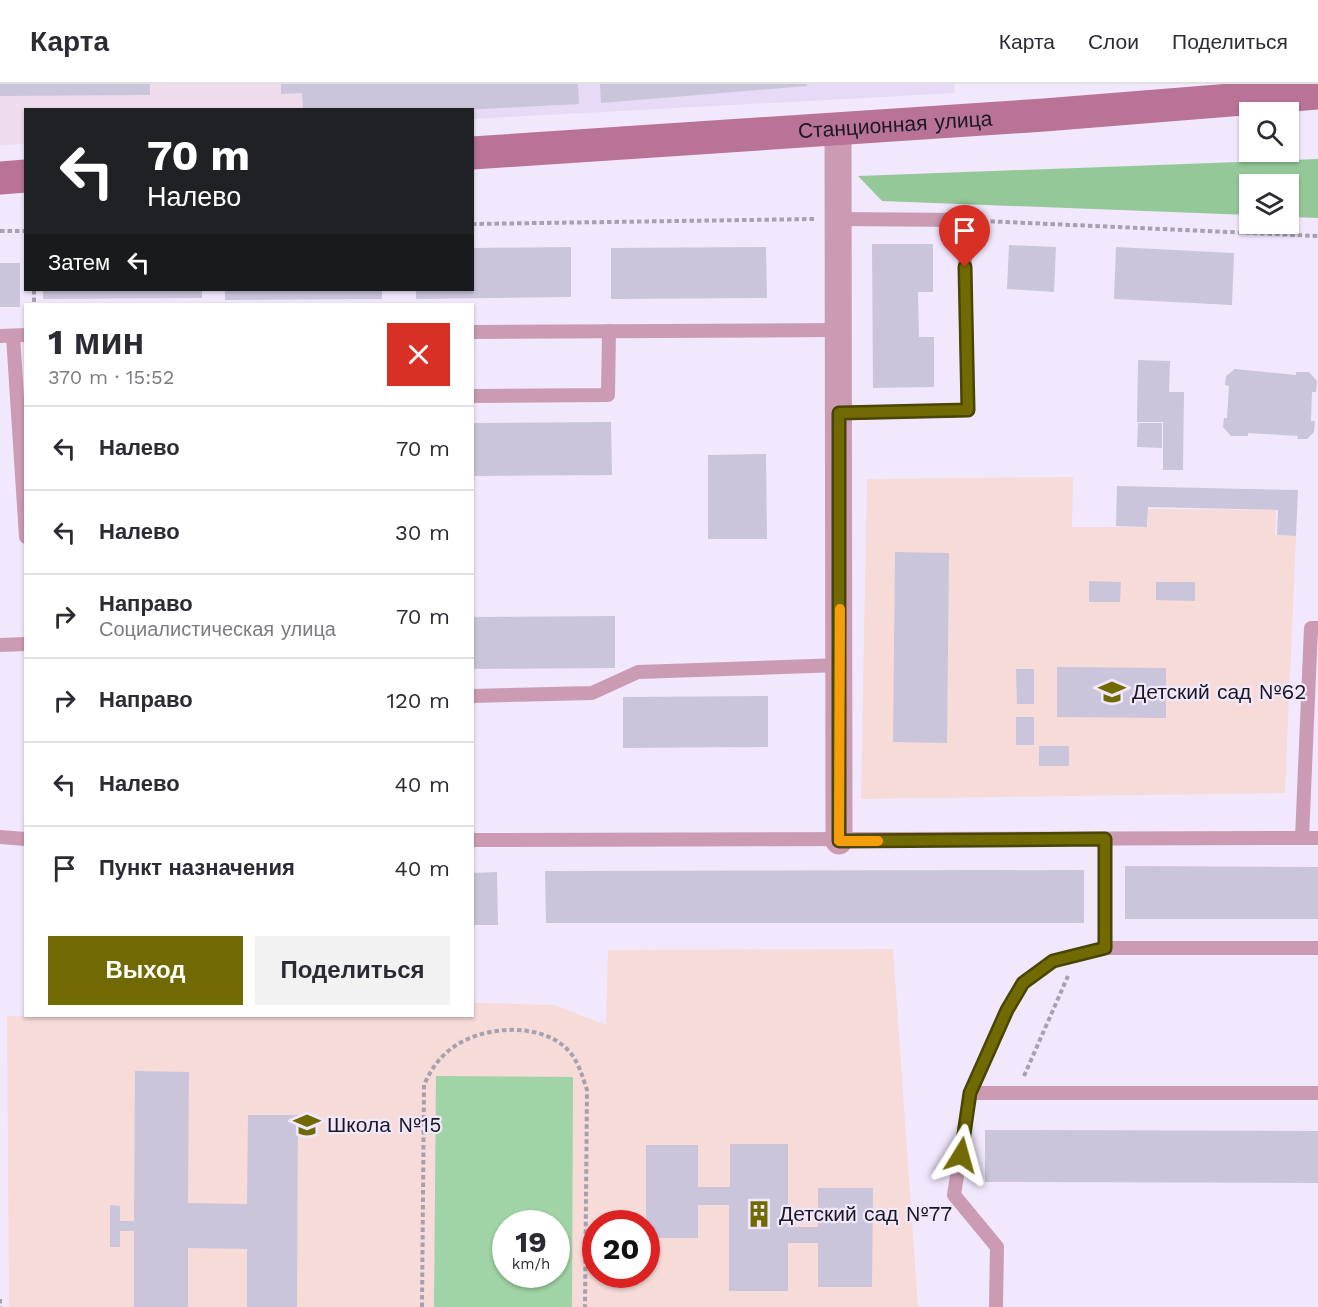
<!DOCTYPE html>
<html lang="ru">
<head>
<meta charset="utf-8">
<style>
  body { margin:0; font-family:"Work Sans",sans-serif; background:#f2f2f3; color:#2b2b33; height:100vh; display:flex; flex-direction:column; font-size:22px; white-space:nowrap }
  * { box-sizing:border-box; margin:0 }
  p { font-size:20px; color:#7c7c81 }
  .icon { flex:none; width:33px; height:33px; fill:none; stroke:currentColor; stroke-width:2; stroke-linecap:round; stroke-linejoin:round }
  .map { position:relative; flex:1; overflow:hidden }
  .side { position:absolute; left:24px; top:219px; width:450px; height:714px; display:flex; flex-direction:column; background:#fff; border-radius:0px; box-shadow:0 2px 4px #0004 }
  .side>* { flex:none }
  .banner { position:absolute; left:24px; top:24px; width:450px; height:183px; border-radius:0px; box-shadow:0 2px 4px #0004; background:#202124; color:#fff; overflow:hidden }
  .tools { position:absolute; left:1239px; top:18px; display:grid; gap:12px }
  .tools a { display:grid; place-items:center; width:60px; height:60px; border-radius:0px; background:#fff; box-shadow:0 2px 4px #0004; font-size:30px }
  .speed { position:absolute; left:492px; top:1126px; display:flex; gap:12px; font-size:30px; font-weight:700; text-align:center }
  .speed>* { display:grid; place-content:center; width:78px; height:78px; border-radius:50%; background:#fff; box-shadow:0 2px 4px #0004; line-height:1 }
  .speed small { font-size:15px; font-weight:400 }
  .speed .limit { border:9px solid #d22; background:#fff; color:#111 }
  .pin { position:absolute; display:grid; place-items:center; width:51px; height:51px; color:#fff; margin:-62px -26px; border-radius:50% 50% 50% 0; rotate:-45deg; box-shadow:0 0 6px #0007 }
  .pin .icon { rotate:45deg }
  .me { position:absolute; width:66px; margin:-33px; rotate:8deg; stroke-linejoin:round; filter:drop-shadow(0 0 4px #0008) }
  .turn { display:flex; align-items:center; gap:21px; height:126px; padding:0 24px; font-size:27px }
  .turn .icon { width:78px; height:78px; stroke-width:2.5 }
  .turn b { display:block; font-size:42px; line-height:51px }
  .then { display:flex; align-items:center; height:57px; padding:0 24px; background:#0003; gap:12px; font-size:22px }
  .round { display:grid; place-items:center; flex:none; width:63px; height:63px; border-radius:0px; background:#f2f2f3 }
  .headline { display:flex; align-items:center; justify-content:space-between; height:102px; padding:0 24px }
  h1 { font-size:36px; font-weight:700; line-height:45px }
  .cta { display:flex; gap:12px; margin-top:auto; padding:12px 24px }
  .cta a { flex:1; height:69px; border-radius:0px; background:#716a03; color:#fff; font-size:24px; font-weight:700; line-height:69px; text-align:center }
  .cta a+a { background:#f2f2f3; color:#2b2b33 }
  ul { padding:0; list-style:none }
  li { display:flex; align-items:center; gap:18px; height:84px; padding:0 24px; border-top:2px solid #e1e1e2 }
  li div { flex:1 }
  li b { display:block; font-size:22px }
  li em { font-style:normal }
  header { display:flex; align-items:center; gap:36px; box-sizing:border-box; height:84px; padding:0 30px; background:#fff; border-bottom:2px solid #e1e1e2 }
  header strong { font-size:28px }
  nav { display:flex; gap:33px; margin-inline-start:auto; font-size:21px }
  .map>svg:first-child { display:block }
</style>
</head>
<body>
<header>
<strong>Карта</strong>
<nav><a>Карта</a><a>Слои</a><a>Поделиться</a></nav>
</header>
<div class="map">
<svg width="1318" height="1223" viewBox="0 0 1318 1223">
  <rect width="100%" height="100%" fill="#f1e8fd"/>
  <path fill="#eedced" d="M0,0H342L343,25L26,26L25,60L0,61Z"/>
  <path fill="#e6daf6" d="M342,0H954L955,9L473,35L472,26Z"/>
  <g fill="#f6dbd9" fill-rule="evenodd">
    <path d="M1073,393L1072,443H1148V425L1276,426L1275,451L1296,452L1285,709L861,715L867,395Z"/>
    <path d="M893,865L918,1223H9L7,932H472L473,919H485L555,921L606,941L608,866ZM506,1140H556V1191H506ZM596,1140H646V1191H596Z"/>
  </g>
  <path fill="#a0d3a5" fill-rule="evenodd" d="M436,992L573,993L572,1223H434ZM506,1140H556V1191H506Z"/>
  <path fill="#95c899" d="M1318,75V134L1289,133L1288,100H1250L1249,131L882,117L858,92Z"/>
  <g fill="#cac5db">
    <path d="M0,0H150V11L0,12Z"/>
    <path d="M281,0H578L579,20L464,26H303L302,9L281,10Z"/>
    <path d="M600,0H807V2L601,19Z"/>
    <path d="M872,160H933V208H918L919,253H934V303L873,304Z"/>
    <path d="M1009,161L1056,163L1054,208L1007,205Z"/>
    <path d="M571,163V213L416,215V206H472V164Z"/>
    <path d="M766,163L767,214L611,215V164Z"/>
    <path d="M1116,163L1234,169L1232,221L1114,215Z"/>
    <rect x="0" y="179" width="20" height="44"/>
    <path d="M43,206H202V214L43,215Z"/>
    <path d="M225,206H382V215L225,216Z"/>
    <path d="M1138,276L1170,277L1169,308H1184L1183,386H1163V338H1137Z"/>
    <path d="M1235,285L1296,291V288H1309L1317,297L1316,308H1312L1311,337H1315L1314,348L1307,355H1297L1298,352L1248,349V352H1231L1223,343L1224,334H1227L1229,302L1225,301L1226,292Z"/>
    <path d="M611,338L612,391L472,392V339Z"/>
    <path d="M1138,339H1162V364L1137,363Z"/>
    <path d="M766,370L767,455H708V371Z"/>
    <path d="M1117,402L1298,406L1296,452L1277,451L1278,426L1148,423L1147,443L1116,442Z"/>
    <path d="M895,468L949,469L947,659L893,658Z"/>
    <path d="M1089,497L1121,498L1120,518H1089Z"/>
    <path d="M1156,498H1195V517L1156,516Z"/>
    <path d="M615,532V584L472,585V533Z"/>
    <path d="M1057,583L1166,584V634L1057,633Z"/>
    <path d="M1016,585H1034V620H1017Z"/>
    <path d="M768,612V663L623,664V613Z"/>
    <rect x="1016" y="633" width="18" height="28"/>
    <rect x="1039" y="662" width="30" height="20"/>
    <path d="M1125,782L1318,783V835H1125Z"/>
    <path d="M1084,786V839H546L545,787Z"/>
    <path d="M497,788L498,841H472V789Z"/>
    <path d="M135,987L189,988L188,1119L247,1120L248,1031H298L297,1223H247V1165L188,1164V1223H134V1147H120V1163H110V1121L120,1122V1137H134Z"/>
    <path d="M985,1046L1318,1047V1099L985,1098Z"/>
    <path d="M730,1060H788V1143H818V1104H873L872,1203H818V1159H788V1207H729V1121H698V1154H646V1061H698V1103H730Z"/>
  </g>
  <g fill="none" stroke-linecap="round" stroke-linejoin="round">
    <g stroke="#a7a0b0" stroke-width="4" stroke-dasharray="4.5 3" stroke-linecap="butt">
      <path d="M983,137L1318,152"/>
      <path d="M472,140L814,135"/>
      <path d="M0,147H26"/>
      <path d="M34,206V220"/>
      <path d="M1024,992L1068,892"/>
      <path d="M0,1215V1223"/>
      <path d="M422,1223L424,1001C431,985 440,972 455,962C484,942 540,938 567,965C578,976 582,991 587,1006L585,1223"/>
    </g>
    <g stroke="#cb9bb3" stroke-width="14">
      <path d="M838,135L964,136L968,326L839,329"/>
      <path d="M472,248L838,246"/>
      <path d="M0,252L26,251"/>
      <path d="M13,252L26,453"/>
      <path d="M472,312L608,311L609,247"/>
      <path d="M0,561L26,560"/>
      <path d="M472,612L592,609L638,588L840,581"/>
      <path d="M0,753L26,755"/>
      <path d="M1302,754L1311,544H1318"/>
      <path d="M1105,755V864H1318"/>
      <path d="M472,756L1318,754"/>
      <path d="M970,1009L1007,926L1023,899L1053,877L1105,864"/>
      <path d="M996,1223L997,1163L954,1111L970,1009H1318"/>
    </g>
    <path stroke="#cb9bb3" stroke-width="27" d="M838,46L839,757"/>
    <g stroke="#b87397" stroke-width="33">
      <path id="s1" d="M472,69L1044,31L1318,9"/>
      <path d="M0,94L26,92"/>
    </g>
  </g>
  <g fill="none" stroke-linecap="round" stroke-linejoin="round">
    <defs>
      <path id="route" d="M961,1071L970,1009L1007,926L1023,899L1053,877L1105,864V755L839,757V329L968,326L965,183"/>
    </defs>
    <use href="#route" stroke="#494502" stroke-width="15"/>
    <use href="#route" stroke="#716a03" stroke-width="10"/>
    <path stroke="#f59e0b" stroke-width="10" d="M840,525L839,757H878"/>
  </g>
  <defs>
    <symbol id="school-bare" viewBox="-9 -9 18 18"><path d="M0-5L7-2L0 1L-7-2ZM-4 1L0 2.5L4 1V4Q0 6-4 4Z" fill="#716a03" stroke="#f1e8fd" stroke-width="2.5" paint-order="stroke"/></symbol>
    <symbol id="building-bare" viewBox="-9 -9 18 18"><path d="M-4-6H4V6H1V3H-1V6H-4ZM-2.5-4.3h1.7v1.8h-1.7ZM.8-4.3h1.7v1.8H.8ZM-2.5-1h1.7V.8h-1.7ZM.8-1h1.7V.8H.8Z" fill="#716a03" stroke="#f1e8fd" stroke-width="2.5" paint-order="stroke"/></symbol>
  </defs>
  <g fill-rule="evenodd">
    <use href="#school-bare" x="1093" y="589" width="38" height="38"/>
    <use href="#school-bare" x="288" y="1022" width="38" height="38"/>
    <use href="#building-bare" x="740" y="1111" width="38" height="38"/>
  </g>
  <g text-anchor="middle" stroke-width="4.5" stroke-linejoin="round" paint-order="stroke">
    <g font-size="21" fill="#1b1820" stroke="#f1e8fd">
      <text dy="7" stroke="none"><textPath href="#s1" startOffset="424">Станционная улица</textPath></text>
    </g>
    <g font-size="21" fill="#1b1820" stroke="#f1e8fd" text-anchor="start">
      <text x="1132" y="615">Детский сад №62</text>
      <text x="327" y="1048">Школа №15</text>
      <text x="779" y="1137">Детский сад №77</text>
    </g>
  </g>
</svg>
<div class="tools">
<a><svg class="icon" aria-label="search" viewBox="0 0 24 24"><circle cx="10" cy="10" r="6"/><path d="M15 15l6 6"/></svg></a>
<a><svg class="icon" aria-label="layers" viewBox="0 0 24 24"><path d="M12 4l9 5-9 5-9-5zM3 14l9 5 9-5"/></svg></a>
</div>
<div class="speed"><div>19<small>km/h</small></div><div class="limit">20</div></div>
<div class="pin" style="left:965px;top:183px;background:#d93025"><svg class="icon" aria-label="arrive" viewBox="0 0 24 24"><path d="M6 21V4h12l-3 4 3 4H6"/></svg></div>
<svg class="me" style="left:961px;top:1071px" viewBox="-20 -20 40 40"><path d="M0-17L14 15 0 8-14 15z" fill="#716a03" stroke="#fff" stroke-width="4"/></svg>
<div class="banner">
<div class="turn"><svg class="icon" aria-label="left" viewBox="0 0 24 24"><path d="M17 20v-9H6M10 6l-5 5 5 5"/></svg><div><b>70 m</b>Налево</div></div>
<div class="then">Затем<svg class="icon" aria-label="left" viewBox="0 0 24 24"><path d="M17 20v-9H6M10 6l-5 5 5 5"/></svg></div>
</div>
<section class="side">
<div class="headline"><div><h1>1 мин</h1><p>370 m · 15:52</p></div><a class="round" style="background:#d93025;color:#fff"><svg class="icon" aria-label="close" viewBox="0 0 24 24"><path d="M6 6l12 12M18 6L6 18"/></svg></a></div>
<ul>
<li><svg class="icon" aria-label="left" viewBox="0 0 24 24"><path d="M17 20v-9H6M10 6l-5 5 5 5"/></svg><div><b>Налево</b></div><em>70 m</em></li>
<li><svg class="icon" aria-label="left" viewBox="0 0 24 24"><path d="M17 20v-9H6M10 6l-5 5 5 5"/></svg><div><b>Налево</b></div><em>30 m</em></li>
<li><svg class="icon" aria-label="right" viewBox="0 0 24 24"><path d="M7 20v-9h11M14 6l5 5-5 5"/></svg><div><b>Направо</b><p>Социалистическая улица</p></div><em>70 m</em></li>
<li><svg class="icon" aria-label="right" viewBox="0 0 24 24"><path d="M7 20v-9h11M14 6l5 5-5 5"/></svg><div><b>Направо</b></div><em>120 m</em></li>
<li><svg class="icon" aria-label="left" viewBox="0 0 24 24"><path d="M17 20v-9H6M10 6l-5 5 5 5"/></svg><div><b>Налево</b></div><em>40 m</em></li>
<li><svg class="icon" aria-label="arrive" viewBox="0 0 24 24"><path d="M6 21V4h12l-3 4 3 4H6"/></svg><div><b>Пункт назначения</b></div><em>40 m</em></li>
</ul>
<div class="cta"><a>Выход</a><a>Поделиться</a></div>
</section>
</div>
</body>
</html>
